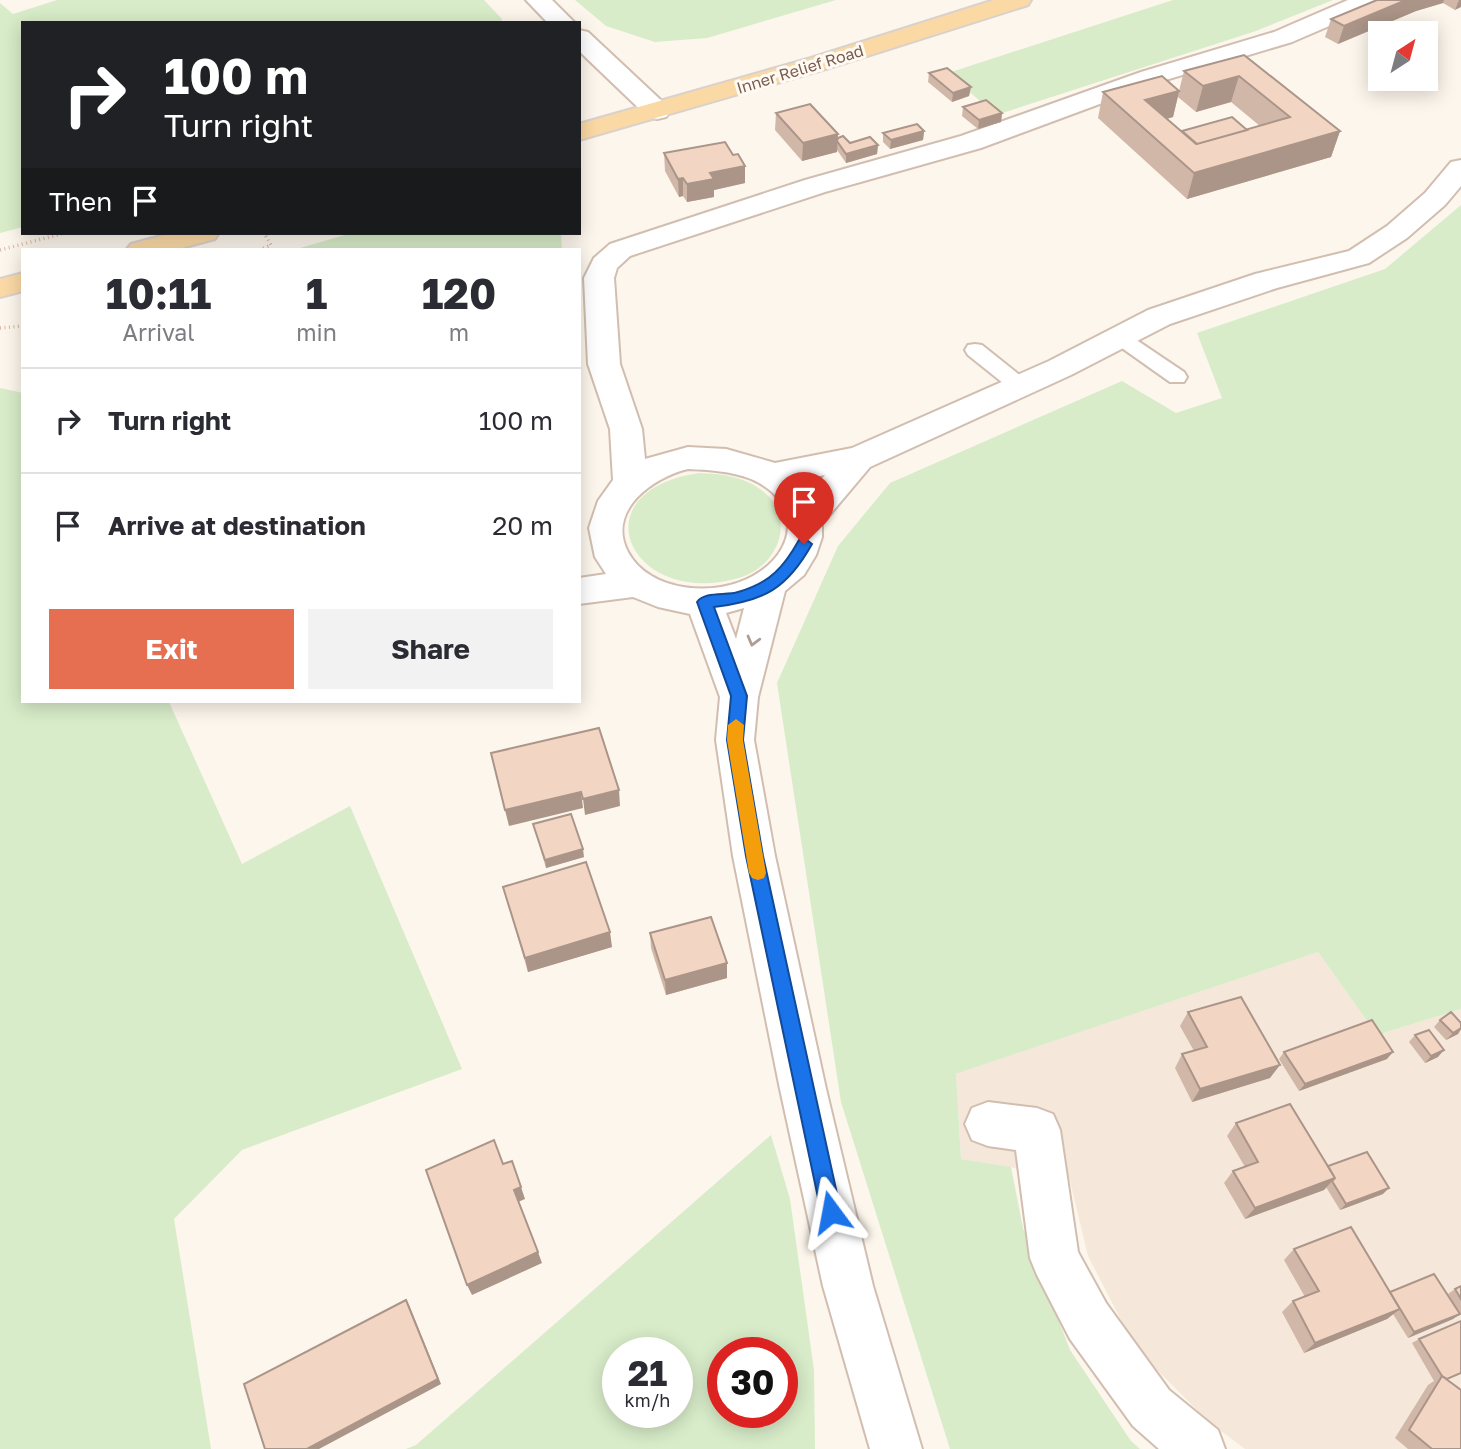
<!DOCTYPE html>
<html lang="en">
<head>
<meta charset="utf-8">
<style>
  body { margin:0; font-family:"Golos Text",sans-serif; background:#f2f2f3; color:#2b2b33; height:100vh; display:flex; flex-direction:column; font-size:26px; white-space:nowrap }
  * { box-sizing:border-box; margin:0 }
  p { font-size:23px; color:#7c7c81 }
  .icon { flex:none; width:38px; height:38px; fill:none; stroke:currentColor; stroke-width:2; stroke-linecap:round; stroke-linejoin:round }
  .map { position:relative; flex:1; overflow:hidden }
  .details { position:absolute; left:21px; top:248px; width:560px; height:455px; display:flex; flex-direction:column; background:#fff; border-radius:0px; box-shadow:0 4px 18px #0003 }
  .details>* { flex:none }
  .banner { position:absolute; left:21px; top:21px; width:560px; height:214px; border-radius:0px; box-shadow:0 4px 18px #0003; background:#202124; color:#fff; overflow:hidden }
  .needle { width:46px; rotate:36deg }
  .buttons { position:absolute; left:1368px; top:21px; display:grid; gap:14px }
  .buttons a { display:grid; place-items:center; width:70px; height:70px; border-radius:0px; background:#fff; box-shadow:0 4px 18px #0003; font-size:35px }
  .speed { position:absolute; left:602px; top:1337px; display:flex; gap:14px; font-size:35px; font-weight:700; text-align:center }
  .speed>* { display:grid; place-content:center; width:91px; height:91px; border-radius:50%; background:#fff; box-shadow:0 4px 18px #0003; line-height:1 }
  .speed small { font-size:18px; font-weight:400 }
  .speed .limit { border:10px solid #d22; background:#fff; color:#111 }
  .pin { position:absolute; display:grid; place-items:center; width:60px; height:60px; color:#fff; margin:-72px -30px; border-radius:50% 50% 50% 0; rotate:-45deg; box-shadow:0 0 7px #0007 }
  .pin .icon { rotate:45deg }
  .me { position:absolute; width:77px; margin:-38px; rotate:347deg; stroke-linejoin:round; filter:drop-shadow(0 0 5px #0008) }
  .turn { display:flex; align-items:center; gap:24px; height:147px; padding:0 28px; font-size:32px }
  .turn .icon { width:91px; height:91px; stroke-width:2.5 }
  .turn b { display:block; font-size:49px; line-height:60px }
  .then { display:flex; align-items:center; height:66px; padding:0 28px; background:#0003; gap:14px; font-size:26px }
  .eta { display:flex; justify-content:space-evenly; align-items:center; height:119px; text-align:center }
  .eta b { font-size:42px; font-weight:700; line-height:49px }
  .cta { display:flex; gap:14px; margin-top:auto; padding:14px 28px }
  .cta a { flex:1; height:80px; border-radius:0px; background:#e76f51; color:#fff; font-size:28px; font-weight:700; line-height:80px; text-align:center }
  .cta a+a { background:#f2f2f3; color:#2b2b33 }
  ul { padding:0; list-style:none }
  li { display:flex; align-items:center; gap:21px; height:105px; padding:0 28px; border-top:2px solid #e1e1e2 }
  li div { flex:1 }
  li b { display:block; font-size:26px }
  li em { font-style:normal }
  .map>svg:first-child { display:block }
</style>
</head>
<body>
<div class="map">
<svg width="1461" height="1449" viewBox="0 0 1461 1449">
  <rect width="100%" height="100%" fill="#fdf6ec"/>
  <path fill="#f5e8da" d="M1318,952L1377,1035L1461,1009V1449H1245L1209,1422L1136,1349L1088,1256L1069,1177L961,1159L956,1074Z"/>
  <g fill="#d8ecc9" fill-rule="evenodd">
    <path d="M57,0H484L502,19L501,23H23V227L0,233V3L13,14Z"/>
    <path d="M575,0H836L707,38L655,42L606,26Z"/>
    <path d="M1173,0H1333L1256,31L996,115L948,73Z"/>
    <path d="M1461,205V1009L1377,1035L1318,952L956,1074L961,1159L1011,1167L1023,1228L1070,1350L1131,1441L1140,1449H950L841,1102L777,683L838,546L890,483L1122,381L1176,413L1222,398L1197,333L1385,269Z"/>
    <path d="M352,233H561L562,250H293Z"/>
    <path d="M0,388L23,393V702H169L242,864L350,806L462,1069L242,1150L174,1219L211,1449H0Z"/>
    <path d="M699,473C721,474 742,476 760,489C798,515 780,566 739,578C631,609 575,492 699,473Z"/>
    <path d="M771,1135L790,1199L814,1370L815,1449H406L416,1445ZM618,1353H677V1412H618ZM723,1353H782V1412H723Z"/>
  </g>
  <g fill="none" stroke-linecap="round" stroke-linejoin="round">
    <defs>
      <g id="service">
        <path d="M1119,331L1126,333L1184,372L1187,377L1184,382H1170L1112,341L1109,337L1112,333Z"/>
        <path d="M975,344L982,345L1027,381L1030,386L1027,391H1013L968,355L965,350L968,345Z"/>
      </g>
      <g id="minor">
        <path d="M1348,0H1381L1378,5L1292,42L1159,82L981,148L825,192L630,256L617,268L614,278L620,364L642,429L645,459L688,447L726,449L775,463L852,448L1049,361L1148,310L1255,274L1349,251L1387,226L1425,193L1451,162L1461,160V186L1445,205L1407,238L1369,263L1277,288L1170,324L1071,375L870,467L822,524V537L816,555L804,575L785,591L758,697L754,740L775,856L826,1089L873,1286L922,1449H870L823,1286L780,1089L733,856L716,740L720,697L690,614L658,607L633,597L579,604V578L606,574L595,557L589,528L598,501L613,480L610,429L588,364L584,278L594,258L610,244L805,180L961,136L1141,72L1274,32ZM688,469C709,470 731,471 751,479C802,501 798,551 753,576C716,597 650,593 628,552C606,510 654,477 688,469ZM825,475L810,492L801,480ZM744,608L736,639L726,613Z"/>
        <path d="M988,1102L1037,1108L1053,1114L1060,1130L1078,1252L1106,1303L1169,1390L1218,1430L1225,1449H1159L1133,1426L1070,1339L1037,1275L1030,1258L1016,1150L988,1146L972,1140L965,1124L972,1108Z"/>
      </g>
      <g id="tertiary">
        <path d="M526,0H552L575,23H548Z"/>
        <path d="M579,30L588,32L666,105L670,111L666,117L657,119L648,117L579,51Z"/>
      </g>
      <g id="primary">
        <path d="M994,0H1031L1028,5L829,68L579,140V124L811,58Z"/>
        <path d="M172,233H219L215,239L174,250H126L131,244Z"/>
        <path d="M23,273V291L0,297V279Z"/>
      </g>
    </defs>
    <use href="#service" stroke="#d1beb0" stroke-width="4"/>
    <use href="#minor" stroke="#d1beb0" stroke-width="4"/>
    <use href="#tertiary" stroke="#d1beb0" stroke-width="4"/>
    <use href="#primary" stroke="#dad1cd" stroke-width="4"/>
    <g stroke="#d9b8a5" stroke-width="3.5" stroke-dasharray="1 3.5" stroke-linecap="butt">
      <path d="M0,250L65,233"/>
      <path d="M259,250L271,245L264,233"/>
      <path d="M0,328L23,326"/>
    </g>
    <use href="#service" fill="#fff" fill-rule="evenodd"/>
    <use href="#minor" fill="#fff" fill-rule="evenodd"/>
    <use href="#tertiary" fill="#fff" fill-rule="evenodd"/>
    <use href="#primary" fill="#fbd9a5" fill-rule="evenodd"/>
  </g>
  <g fill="#d1b7a8" fill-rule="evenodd">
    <path d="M1377,0H1461L1455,10L1443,3L1416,11L1338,44L1325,37L1331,19Z"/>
    <path d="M1244,55L1340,131L1331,157L1187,199L1098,118L1103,92L1179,91L1184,71ZM1178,97L1196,112L1231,102L1260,126L1247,130L1182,132L1167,119L1173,117Z"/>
    <path d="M929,73L971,87L969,96L952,102L928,82Z"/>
    <path d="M963,107L1002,113L1001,122L978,129L962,116Z"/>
    <path d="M776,113L838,134V138L850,143L878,145L877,154L846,163L837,150V152L802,161L775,130Z"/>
    <path d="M924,131L923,140L890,149L883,142V133Z"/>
    <path d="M664,153L733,155L745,166V183L714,190V197L687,202L683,196L679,197L665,171Z"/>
    <path d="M533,824L584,857L546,868Z"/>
    <path d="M503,887L612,947L528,972Z"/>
    <path d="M650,933L727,963V978L666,995L651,948Z"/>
    <path d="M1188,1012L1270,1078L1192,1102L1175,1068L1182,1054L1194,1051L1180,1026Z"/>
    <path d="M1440,1020L1461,1023V1030L1458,1034L1446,1040L1434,1027Z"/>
    <path d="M1415,1035L1438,1057L1425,1063L1409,1042Z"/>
    <path d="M1284,1052L1387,1059L1299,1091L1279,1059Z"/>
    <path d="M1236,1123L1328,1166L1383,1194L1340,1210L1326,1187L1324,1190L1245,1219L1224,1183L1233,1171L1245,1167L1227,1136Z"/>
    <path d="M1294,1249L1390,1292L1460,1314L1453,1319L1408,1338L1393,1314L1387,1319L1304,1353L1282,1312L1293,1301L1305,1297L1284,1260Z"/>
    <path d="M1461,1286V1313L1460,1314L1448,1294L1455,1289Z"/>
    <path d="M1419,1339L1448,1380L1461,1449H1408L1395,1438L1428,1385L1434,1381L1412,1343Z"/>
  </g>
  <g fill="#aa9588">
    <path d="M1406,0H1444L1443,3L1416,11L1338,44L1344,26Z"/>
    <path d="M1459,0H1461V7L1455,10Z"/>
    <path d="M1239,76L1231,102L1196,112L1203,86Z"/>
    <path d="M971,87L969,96L952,102L953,93Z"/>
    <path d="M1179,91L1173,117L1141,126L1145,100Z"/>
    <path d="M1002,113L1001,122L978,129L979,120Z"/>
    <path d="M924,131L923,140L890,149L891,140Z"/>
    <path d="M1340,131L1331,157L1187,199L1194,173Z"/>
    <path d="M838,134L837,152L802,161L803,143Z"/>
    <path d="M878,145L877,154L846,163V154Z"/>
    <path d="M745,166V183L714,190V197L687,202V184L710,173Z"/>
    <path d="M683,178V196L679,197L678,179Z"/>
    <path d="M619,790L620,806L585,815L583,799Z"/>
    <path d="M581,792L583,808L509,826L505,810Z"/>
    <path d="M583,849L584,857L546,868L545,860Z"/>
    <path d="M610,932L612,947L528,972L525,958Z"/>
    <path d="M727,963V978L666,995L665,980Z"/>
    <path d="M1461,1028L1458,1034L1446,1040L1453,1033Z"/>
    <path d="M1444,1050L1438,1057L1425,1063L1431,1056Z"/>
    <path d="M1393,1052L1387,1059L1299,1091L1305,1084Z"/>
    <path d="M1280,1065L1270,1078L1192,1102L1200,1089Z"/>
    <path d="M1335,1178L1324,1190L1245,1219L1255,1208Z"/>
    <path d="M521,1187L525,1199L518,1202L514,1190Z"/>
    <path d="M1389,1188L1383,1194L1340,1210L1346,1204Z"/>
    <path d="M538,1252L542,1263L472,1295L467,1285Z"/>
    <path d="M406,1300L409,1305L441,1384L319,1449H307Z"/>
    <path d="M1400,1309L1387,1319L1304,1353L1315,1343Z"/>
    <path d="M1460,1314L1453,1319L1408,1338L1414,1332Z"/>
  </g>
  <g fill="#f3d5c3" stroke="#aa9588" stroke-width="2">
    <path d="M1377,0H1406L1344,26L1331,19Z"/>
    <path d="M1244,55L1340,131L1194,173L1103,92L1162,76L1179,91L1145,100L1196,144L1290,117L1239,76L1203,86L1184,71Z"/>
    <path d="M947,68L971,87L953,93L929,73Z"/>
    <path d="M986,100L1002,113L979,120L963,107Z"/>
    <path d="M810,104L838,134L803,143L776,113Z"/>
    <path d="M1232,117L1247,130L1197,144L1182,131Z"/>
    <path d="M917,124L924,131L891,140L883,133Z"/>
    <path d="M843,136L850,143L870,137L878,145L846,154L837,141L838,138Z"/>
    <path d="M725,142L733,155L738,154L745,166L710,173L714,179L687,184L683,178L678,179L664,153Z"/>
    <path d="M599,728L619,790L583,799L581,792L505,810L491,753Z"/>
    <path d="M571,814L583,849L545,860L533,824Z"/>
    <path d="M586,862L610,932L525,958L503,887Z"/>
    <path d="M711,917L727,963L665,980L650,933Z"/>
    <path d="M1241,997L1280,1065L1200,1089L1182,1054L1207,1047L1188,1012Z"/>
    <path d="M1451,1012L1461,1023V1028L1453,1033L1440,1020Z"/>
    <path d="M1372,1020L1393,1052L1305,1084L1284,1052Z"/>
    <path d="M1429,1030L1444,1050L1431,1056L1415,1035Z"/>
    <path d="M1290,1104L1335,1178L1255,1208L1233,1171L1258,1162L1236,1123Z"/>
    <path d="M494,1140L503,1164L512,1161L521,1187L514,1190L538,1252L467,1285L426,1170Z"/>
    <path d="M1367,1152L1389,1188L1346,1204L1332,1181L1335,1178L1328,1166Z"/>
    <path d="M1351,1227L1400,1309L1315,1343L1293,1301L1319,1291L1294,1249Z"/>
    <path d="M1434,1274L1460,1314L1414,1332L1390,1292Z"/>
    <path d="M1461,1286V1299L1455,1289Z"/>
    <path d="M406,1300L438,1379L307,1449H265L244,1384Z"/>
    <path d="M1461,1321V1373L1447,1379L1442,1376L1419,1339Z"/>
    <path d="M1442,1376L1461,1390V1449H1432L1409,1430Z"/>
  </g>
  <defs><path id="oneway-chevron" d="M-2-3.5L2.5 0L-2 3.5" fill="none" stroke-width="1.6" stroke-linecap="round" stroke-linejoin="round" transform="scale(1.75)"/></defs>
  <use stroke="#af9d94" href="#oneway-chevron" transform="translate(753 641) rotate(105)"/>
  <path fill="#1a73e8" stroke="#114b97" stroke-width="2" d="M804,538L812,544C787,589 764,601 714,607L747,696L743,740L763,856L841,1212L838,1219L831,1222L824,1219L821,1212L746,856L727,740L731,696L697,602C705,591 726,596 738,592C770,583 784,567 799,540Z"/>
  <path fill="#f59e0b" d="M736,719L744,725L743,740L766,873L764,878L758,880L752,878L749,873L727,740L728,725Z"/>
  <g text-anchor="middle" stroke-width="6" stroke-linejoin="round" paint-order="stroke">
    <g font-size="16" fill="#7a5c4d" stroke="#fffaf3">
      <text transform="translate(800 69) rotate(-17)" y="6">Inner Relief Road</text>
    </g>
  </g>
</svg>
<div class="buttons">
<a><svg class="needle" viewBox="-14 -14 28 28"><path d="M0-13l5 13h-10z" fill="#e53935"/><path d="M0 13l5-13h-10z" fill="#7c7c81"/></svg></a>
</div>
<div class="speed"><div>21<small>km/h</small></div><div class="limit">30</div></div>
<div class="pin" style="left:804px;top:544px;background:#d93025"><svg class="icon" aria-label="arrive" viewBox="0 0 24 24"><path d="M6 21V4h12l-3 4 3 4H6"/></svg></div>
<svg class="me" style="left:831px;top:1212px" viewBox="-20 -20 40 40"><path d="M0-17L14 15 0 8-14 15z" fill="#1a73e8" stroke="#fff" stroke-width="4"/></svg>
<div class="banner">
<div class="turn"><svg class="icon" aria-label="right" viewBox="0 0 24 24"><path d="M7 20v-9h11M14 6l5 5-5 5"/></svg><div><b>100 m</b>Turn right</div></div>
<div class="then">Then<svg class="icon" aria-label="arrive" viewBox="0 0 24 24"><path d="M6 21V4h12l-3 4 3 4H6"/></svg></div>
</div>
<section class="details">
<div class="eta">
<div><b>10:11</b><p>Arrival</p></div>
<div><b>1</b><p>min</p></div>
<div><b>120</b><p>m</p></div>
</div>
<ul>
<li><svg class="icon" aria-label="right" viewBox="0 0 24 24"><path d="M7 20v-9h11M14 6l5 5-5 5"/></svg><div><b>Turn right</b></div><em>100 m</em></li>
<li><svg class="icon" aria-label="arrive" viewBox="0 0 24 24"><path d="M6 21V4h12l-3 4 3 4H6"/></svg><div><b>Arrive at destination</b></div><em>20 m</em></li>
</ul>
<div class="cta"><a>Exit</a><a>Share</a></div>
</section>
</div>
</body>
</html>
